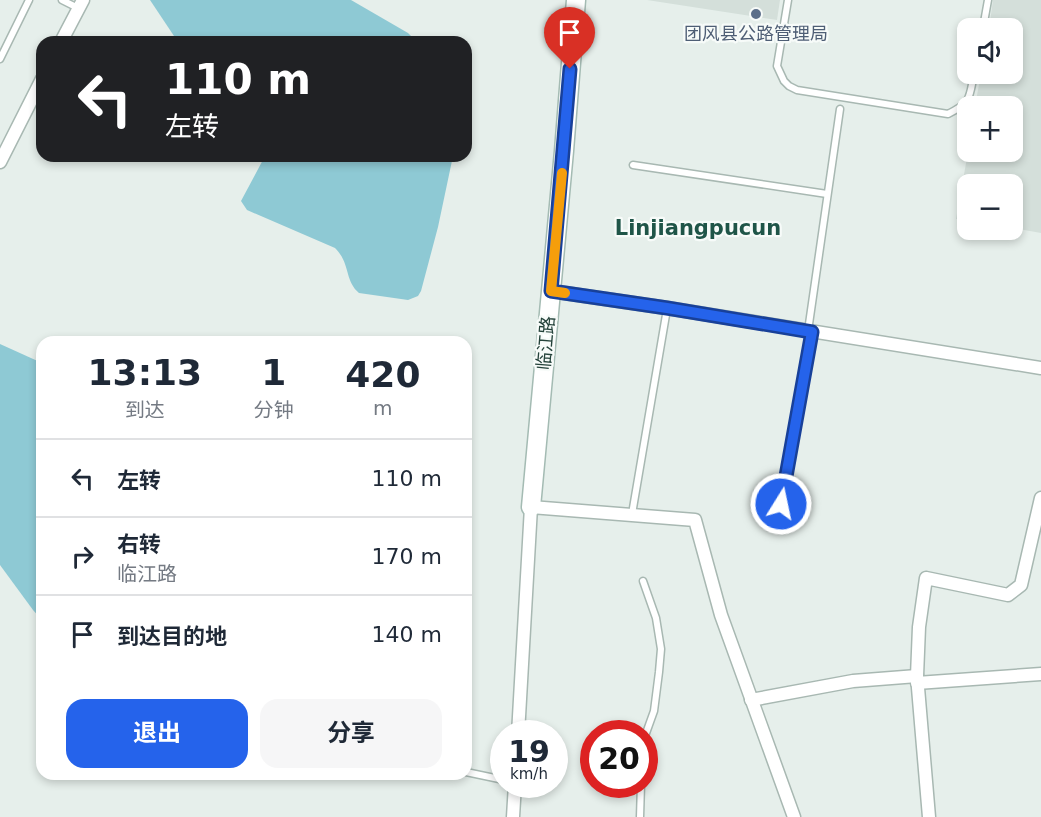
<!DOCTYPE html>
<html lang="zh">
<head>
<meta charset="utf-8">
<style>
  body { margin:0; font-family:"DejaVu Sans","Noto Sans SC",sans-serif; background:#f6f6f7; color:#1f2937; height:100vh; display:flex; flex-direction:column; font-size:22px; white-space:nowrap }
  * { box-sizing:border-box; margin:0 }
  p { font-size:20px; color:#747a83 }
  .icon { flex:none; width:33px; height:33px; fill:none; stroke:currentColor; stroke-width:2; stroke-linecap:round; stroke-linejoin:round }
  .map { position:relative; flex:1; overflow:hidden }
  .sheet { position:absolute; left:36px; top:336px; width:436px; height:444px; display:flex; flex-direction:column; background:#fff; border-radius:18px; box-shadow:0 3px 9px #0003 }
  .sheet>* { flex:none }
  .top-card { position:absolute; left:36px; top:36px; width:436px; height:126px; border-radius:18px; box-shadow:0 3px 9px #0003; background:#202124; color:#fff; overflow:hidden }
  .controls { position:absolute; left:957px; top:18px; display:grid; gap:12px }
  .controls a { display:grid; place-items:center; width:66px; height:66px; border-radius:12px; background:#fff; box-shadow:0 3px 9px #0003; font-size:30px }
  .speed { position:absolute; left:490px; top:720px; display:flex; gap:12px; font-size:30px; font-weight:700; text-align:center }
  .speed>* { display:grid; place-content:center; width:78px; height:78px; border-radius:50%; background:#fff; box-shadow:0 3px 9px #0003; line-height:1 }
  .speed small { font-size:15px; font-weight:400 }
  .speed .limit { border:9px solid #d22; background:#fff; color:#111 }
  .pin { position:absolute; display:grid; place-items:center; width:51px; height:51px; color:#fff; margin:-62px -26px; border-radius:50% 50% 50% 0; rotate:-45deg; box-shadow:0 0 6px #0007 }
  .pin .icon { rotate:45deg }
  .me { position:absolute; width:66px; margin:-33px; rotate:10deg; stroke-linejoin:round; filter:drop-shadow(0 0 4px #0008) }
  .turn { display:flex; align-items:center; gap:21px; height:126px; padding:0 30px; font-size:27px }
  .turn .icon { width:78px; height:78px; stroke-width:2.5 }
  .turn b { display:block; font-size:42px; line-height:51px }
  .eta { display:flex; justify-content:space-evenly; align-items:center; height:102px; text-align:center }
  .eta b { font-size:36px; font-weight:700; line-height:42px }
  .primary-button { display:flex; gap:12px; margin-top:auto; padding:12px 30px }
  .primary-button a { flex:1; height:69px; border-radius:18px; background:#2563eb; color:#fff; font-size:24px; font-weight:700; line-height:69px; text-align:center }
  .primary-button a+a { background:#f6f6f7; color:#1f2937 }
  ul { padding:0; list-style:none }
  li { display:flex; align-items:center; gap:18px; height:78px; padding:0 30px; border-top:2px solid #e0e1e3 }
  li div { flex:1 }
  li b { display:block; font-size:22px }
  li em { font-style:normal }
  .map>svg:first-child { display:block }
</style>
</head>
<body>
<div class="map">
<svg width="1041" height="817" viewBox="0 0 1041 817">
  <rect width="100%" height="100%" fill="#e6efeb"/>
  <g fill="#d4dfda">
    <path d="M647,0H780L777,20Z"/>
    <path d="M993,0H1041V233L1013,228L1012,184H968L967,221L956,219L968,152H1012V106H975L981,74H1012V28H989Z"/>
  </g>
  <g fill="#8ec9d4">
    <path d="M150,0H351L408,33L417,42H178Z"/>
    <path d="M265,156H453L438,227L421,291L418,296L408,300L359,293C344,280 351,264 335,248L247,210L241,201Z"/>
    <path d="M0,344L42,363V620L33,610L0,565Z"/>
  </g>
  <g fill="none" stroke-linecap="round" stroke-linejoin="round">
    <defs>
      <g id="lane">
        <path d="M62,0L78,8"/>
        <path d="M788,0L777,66L784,81L789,86L797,90L948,114C972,102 969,98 974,74"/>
        <path d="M983,28L988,0"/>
        <path d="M0,59L29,0"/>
        <path d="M633,165L827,194"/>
        <path d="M808,331L840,109"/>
        <path d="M781,504L812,332"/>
        <path d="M632,514L667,309"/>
        <path d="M643,581L656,618L661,649L659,672L654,711L645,736"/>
        <path d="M466,772L504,780"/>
        <path d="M640,817L641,784"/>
      </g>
      <g id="street">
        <path d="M61,42L83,0"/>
        <path d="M0,162L42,79"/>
        <path d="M551,291L667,308L1041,368"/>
        <path d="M917,683L1041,674"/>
        <path d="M751,700L853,681L917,676"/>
        <path d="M518,734L531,507L695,520L721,615L794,817"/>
        <path d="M513,817L515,784"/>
        <path d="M929,817L917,676L919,627L926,578L1008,595L1021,585L1041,498"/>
      </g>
      <path id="secondary" d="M531,507L564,151L576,0"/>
    </defs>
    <use href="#lane" stroke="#a8b8b2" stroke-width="9"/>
    <use href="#street" stroke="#a8b8b2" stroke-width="15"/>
    <use href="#secondary" stroke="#a4bbb3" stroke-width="21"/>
    <use href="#lane" stroke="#fff" stroke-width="6"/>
    <use href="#street" stroke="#fff" stroke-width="12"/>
    <use href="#secondary" stroke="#fff" stroke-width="18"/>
  </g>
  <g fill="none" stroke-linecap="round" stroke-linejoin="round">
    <defs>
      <path id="route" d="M570,69L551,291L667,308L812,332L781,504"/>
    </defs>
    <use href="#route" stroke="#184099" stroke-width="15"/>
    <use href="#route" stroke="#2563eb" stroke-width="10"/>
    <path stroke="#f59e0b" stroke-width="10" d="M562,173L551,291L565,293"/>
  </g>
  <circle fill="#5c6f8a" stroke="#f7fbf9" stroke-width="2" cx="756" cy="14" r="6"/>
  <g text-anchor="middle" stroke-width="4.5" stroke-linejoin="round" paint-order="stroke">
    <g font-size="18" fill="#4e5e75" stroke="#f7fbf9">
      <text x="756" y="40">团风县公路管理局</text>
    </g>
    <g font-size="18" fill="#24423a" stroke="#f7fbf9">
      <text transform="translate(546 343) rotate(-85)" y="6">临江路</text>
    </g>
    <g font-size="21" font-weight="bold" fill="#1f5548" stroke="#f7fbf9">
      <text x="698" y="235">Linjiangpucun</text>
    </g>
  </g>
</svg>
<div class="controls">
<a><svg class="icon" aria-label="sound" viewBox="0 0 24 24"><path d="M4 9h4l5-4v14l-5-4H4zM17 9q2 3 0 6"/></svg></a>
<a>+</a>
<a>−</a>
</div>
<div class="speed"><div>19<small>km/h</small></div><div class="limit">20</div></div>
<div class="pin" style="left:570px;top:69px;background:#d93025"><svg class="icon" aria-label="arrive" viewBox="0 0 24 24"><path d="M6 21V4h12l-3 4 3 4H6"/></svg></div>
<svg class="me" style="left:781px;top:504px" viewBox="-20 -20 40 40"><circle r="17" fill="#2563eb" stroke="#fff" stroke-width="3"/><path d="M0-11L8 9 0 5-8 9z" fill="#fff"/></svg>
<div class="top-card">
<div class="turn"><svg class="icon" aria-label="left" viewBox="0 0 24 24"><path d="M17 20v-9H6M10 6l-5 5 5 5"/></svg><div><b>110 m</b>左转</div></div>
</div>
<section class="sheet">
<div class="eta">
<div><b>13:13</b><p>到达</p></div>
<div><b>1</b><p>分钟</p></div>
<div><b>420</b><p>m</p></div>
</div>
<ul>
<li><svg class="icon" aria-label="left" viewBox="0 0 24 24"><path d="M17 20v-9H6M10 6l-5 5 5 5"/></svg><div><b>左转</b></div><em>110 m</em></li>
<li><svg class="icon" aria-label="right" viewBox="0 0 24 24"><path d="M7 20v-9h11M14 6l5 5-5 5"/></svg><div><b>右转</b><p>临江路</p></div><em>170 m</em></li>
<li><svg class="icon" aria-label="arrive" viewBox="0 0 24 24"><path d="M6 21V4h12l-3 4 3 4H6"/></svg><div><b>到达目的地</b></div><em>140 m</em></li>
</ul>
<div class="primary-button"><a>退出</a><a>分享</a></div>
</section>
</div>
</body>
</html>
